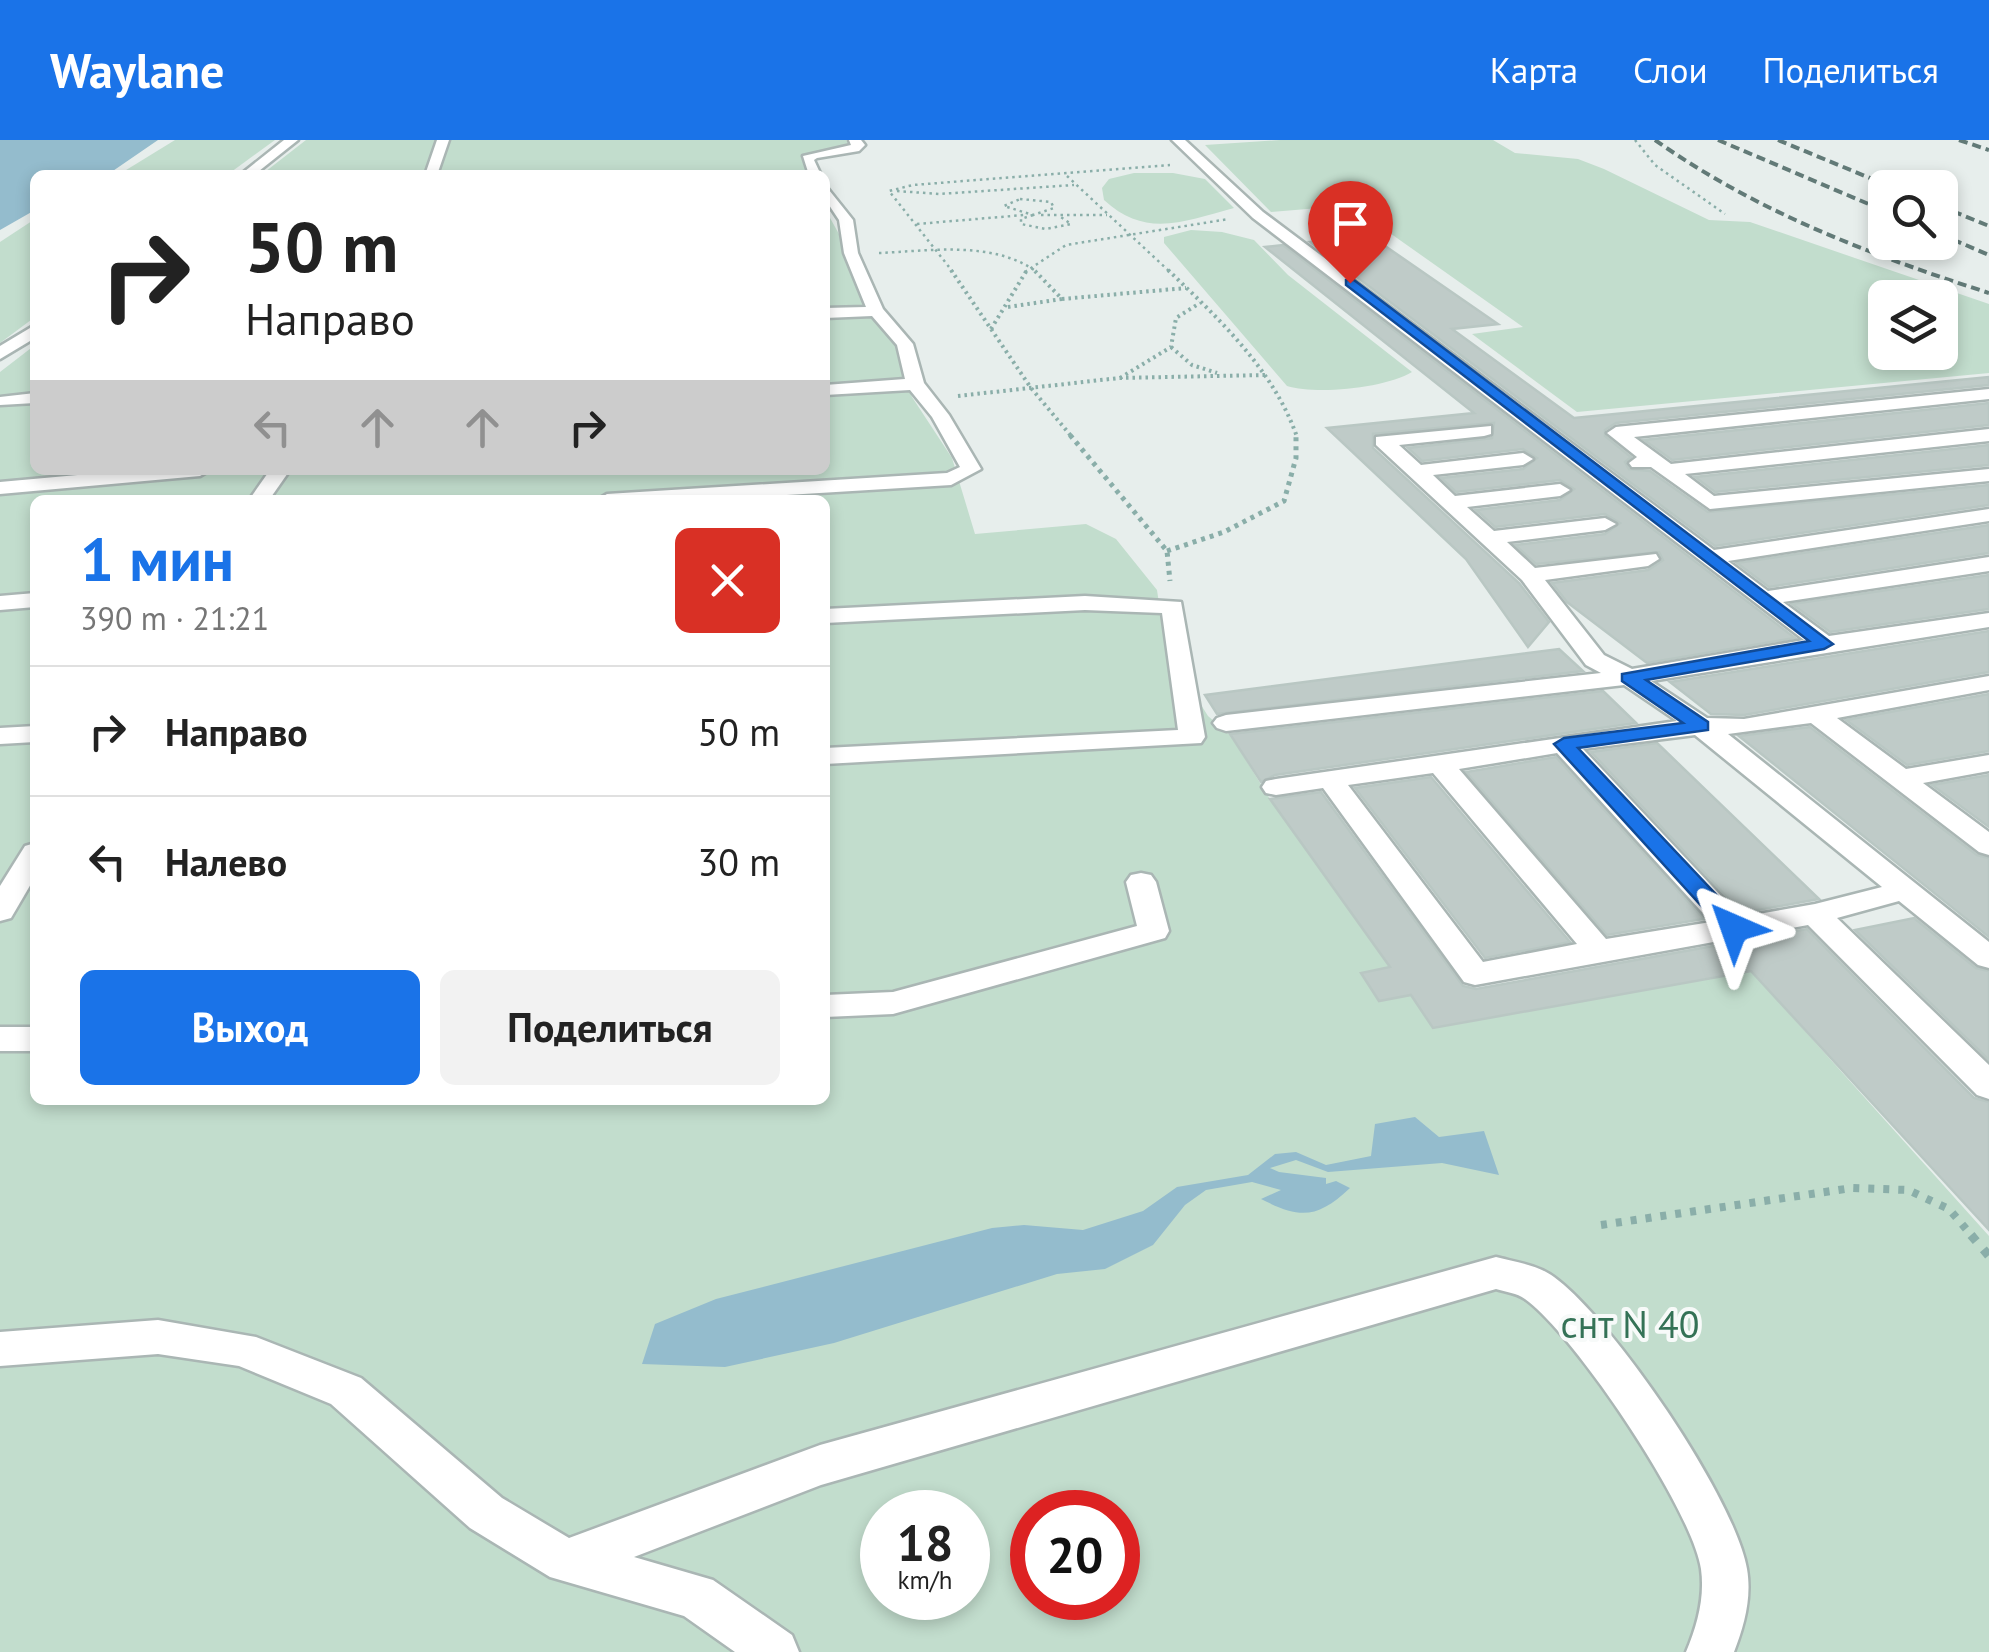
<!DOCTYPE html>
<html lang="ru">
<head>
<meta charset="utf-8">
<style>
  body { margin:0; font-family:"PT Sans",sans-serif; background:#f2f2f2; color:#222; height:100vh; display:flex; flex-direction:column; font-size:38px; white-space:nowrap }
  * { box-sizing:border-box; margin:0 }
  p { font-size:32px; color:#767676 }
  .icon { flex:none; width:55px; height:55px; fill:none; stroke:currentColor; stroke-width:2; stroke-linecap:round; stroke-linejoin:round }
  .map { position:relative; flex:1; overflow:hidden }
  .side { position:absolute; left:30px; top:355px; width:800px; height:610px; display:flex; flex-direction:column; background:#fff; border-radius:15px; box-shadow:0 5px 15px #0003 }
  .side>* { flex:none }
  .hud { position:absolute; left:30px; top:30px; width:800px; height:305px; border-radius:15px; box-shadow:0 5px 15px #0003; background:#fff; color:#222; overflow:hidden }
  .fabs { position:absolute; left:1868px; top:30px; display:grid; gap:20px }
  .fabs a { display:grid; place-items:center; width:90px; height:90px; border-radius:15px; background:#fff; box-shadow:0 5px 15px #0003; font-size:50px }
  .speed { position:absolute; left:860px; top:1350px; display:flex; gap:20px; font-size:50px; font-weight:700; text-align:center }
  .speed>* { display:grid; place-content:center; width:130px; height:130px; border-radius:50%; background:#fff; box-shadow:0 5px 15px #0003; line-height:1 }
  .speed small { font-size:25px; font-weight:400 }
  .speed .limit { border:15px solid #d22; background:#fff; color:#111 }
  .pin { position:absolute; display:grid; place-items:center; width:85px; height:85px; color:#fff; margin:-102px -42px; border-radius:50% 50% 50% 0; rotate:-45deg; box-shadow:0 0 10px #0007 }
  .pin .icon { rotate:45deg }
  .me { position:absolute; width:110px; margin:-55px; rotate:317deg; stroke-linejoin:round; filter:drop-shadow(0 0 8px #0008) }
  .turn { display:flex; align-items:center; gap:35px; height:210px; padding:0 50px; font-size:45px }
  .turn .icon { width:130px; height:130px; stroke-width:2.5 }
  .turn b { display:block; font-size:70px; line-height:85px }
  .lanes { display:flex; align-items:center; height:95px; padding:0 50px; background:#0003; justify-content:center; gap:50px; direction:ltr }
  .lanes .off { opacity:.35 }
  .round { display:grid; place-items:center; flex:none; width:105px; height:105px; border-radius:15px; background:#f2f2f2 }
  .headline { display:flex; align-items:center; justify-content:space-between; height:170px; padding:0 50px }
  h1 { font-size:60px; font-weight:600; line-height:75px; color:#1a73e8 }
  .cta { display:flex; gap:20px; margin-top:auto; padding:20px 50px }
  .cta a { flex:1; height:115px; border-radius:15px; background:#1a73e8; color:#fff; font-size:40px; font-weight:600; line-height:115px; text-align:center }
  .cta a+a { background:#f2f2f2; color:#222 }
  ul { padding:0; list-style:none }
  li { display:flex; align-items:center; gap:30px; height:130px; padding:0 50px; border-top:2px solid #e0e0e0 }
  li div { flex:1 }
  li b { display:block; font-size:38px }
  li em { font-style:normal }
  header { display:flex; align-items:center; gap:60px; box-sizing:border-box; height:140px; padding:0 50px; background:#1a73e8; color:#fff }
  header strong { font-size:48px }
  nav { display:flex; gap:55px; margin-inline-start:auto; font-size:35px }
  .map>svg:first-child { display:block }
</style>
</head>
<body>
<header>
<strong>Waylane</strong>
<nav><a>Карта</a><a>Слои</a><a>Поделиться</a></nav>
</header>
<div class="map">
<svg width="1989" height="1512" viewBox="0 0 1989 1512">
  <rect width="100%" height="100%" fill="#e7eeec"/>
  <g fill="#c2ddcd" fill-rule="evenodd">
    <path d="M175,0H275L227,35H118Z"/>
    <path d="M306,0H846L850,6L801,16L807,35H261Z"/>
    <path d="M1280,0H1493L1515,13L1578,19L1604,29L1709,80L1750,82L1989,164V233L1577,272L1472,194L1523,187L1387,91L1331,67L1271,72L1205,5ZM1885,158H1940V212H1885Z"/>
    <path d="M1134,33H1173L1205,39L1234,68C1185,81 1146,99 1104,60L1102,48L1109,39Z"/>
    <path d="M825,69L839,94L867,170L896,204L912,257L952,318L975,394L1086,384L1116,399L1157,450L1173,558L1196,557L1208,576L1231,596L1270,659L1390,827L1379,861L1411,855L1434,888L1751,831L1989,1096V1512H0V232L35,205V330H825ZM35,360H825V960H35ZM882,1372H968V1458H882ZM1032,1372H1118V1458H1032Z"/>
    <path d="M35,79V177L0,203V102Z"/>
    <path d="M1191,90L1222,92L1254,100L1288,135L1412,232C1386,248 1317,255 1287,246L1164,103V97Z"/>
  </g>
  <g fill="#94bccd">
    <path d="M0,0H158L107,35H35V70L0,90Z"/>
    <path d="M1415,977L1439,997L1484,991L1499,1035L1442,1023L1328,1032L1296,1020L1270,1028L1279,1032L1326,1038V1044L1336,1041L1350,1048C1317,1079 1300,1079 1261,1059L1281,1050L1252,1042L1206,1050L1185,1065L1153,1105L1105,1129L1057,1134L834,1203L725,1227L642,1224L655,1184L716,1159L992,1088L1024,1085L1083,1090L1143,1071L1177,1047L1248,1035L1275,1014L1296,1012L1326,1025L1371,1016L1375,984Z"/>
  </g>
  <g fill="#bfcbc8" stroke="#b9c7c3" stroke-width="2.5">
    <path d="M1372,97L1498,184L1452,189L1574,278L1989,237V245L1616,283L1605,290V296L1631,317L1625,322L1629,329L1650,331L1708,372L1989,345V365L1715,406L1310,102Z"/>
    <path d="M1283,105L1795,498L1647,523L1567,462L1552,443L1648,430L1663,420L1659,412L1536,424L1515,405L1605,394L1620,383L1605,374L1495,387L1476,370L1560,360L1574,349L1560,340L1456,352L1441,338L1523,329L1537,318L1523,309L1422,321L1408,308L1492,298L1494,283L1373,294V308L1519,443L1549,482L1528,507L1466,419L1327,288L1474,273L1265,107Z"/>
    <path d="M1989,263V285L1672,320L1644,300Z"/>
    <path d="M1989,305V325L1715,352L1695,337Z"/>
    <path d="M1989,385V413L1769,447L1737,423Z"/>
    <path d="M1989,435V469L1830,492L1792,464Z"/>
    <path d="M1989,491V532L1744,575L1711,574L1670,542Z"/>
    <path d="M1559,509L1583,531L1217,574L1205,555Z"/>
    <path d="M1603,551L1636,583L1275,635L1261,642L1230,594Z"/>
    <path d="M1989,554V611L1907,625L1846,580Z"/>
    <path d="M1810,587L1977,715L1989,718V797L1739,596Z"/>
    <path d="M1657,603L1819,759L1742,773L1591,612Z"/>
    <path d="M1556,617L1704,779L1607,795L1466,632Z"/>
    <path d="M1989,635V687L1932,645Z"/>
    <path d="M1431,637L1570,802L1485,818L1355,648Z"/>
    <path d="M1321,652L1463,846L1476,849L1807,789L1974,958L1989,962V1090L1751,831L1433,888L1411,855L1379,861L1361,833L1390,827L1270,659Z"/>
    <path d="M1914,778L1976,828L1989,831V920L1855,790Z"/>
  </g>
  <g fill="none" stroke-linecap="round" stroke-linejoin="round">
    <defs>
      <g id="minor">
        <path d="M284,0H298L254,35H240Z"/>
        <path d="M437,0H449L437,35H425Z"/>
        <path d="M849,0H861L865,5L859,11L817,18L814,20L821,35H809L803,16L851,5Z"/>
        <path d="M1172,0H1185L1263,72L1714,410L1989,369V381L1728,421L1768,451L1989,417V431L1783,462L1829,496L1989,473V487L1651,541L1707,578L1744,579L1989,536V550L1837,578L1906,629L1989,615V631L1923,643L1989,692V715L1979,712L1811,583L1728,594L1989,802V828L1978,825L1899,761L1837,778L1989,925V959L1977,955L1808,785L1475,845L1464,842L1323,648L1276,655L1266,653L1262,647L1266,641L1276,639L1677,581L1624,545L1226,591L1217,588L1213,583L1217,578L1226,575L1601,533L1586,525L1522,440L1376,305V297L1491,286V294L1484,296L1399,305L1421,325L1523,313L1533,319L1523,325L1433,335L1455,356L1560,344L1570,350L1560,356L1467,367L1494,391L1605,378L1616,384L1605,390L1507,402L1535,428L1656,414L1659,419L1648,426L1545,440L1604,515L1632,529L1804,500L1253,78ZM1695,595L1882,747L1815,764L1741,777L1583,609ZM1557,613L1711,782L1606,799L1459,629ZM1433,633L1577,804L1483,822L1348,645Z"/>
        <path d="M825,45L853,80L858,113L883,169L913,204L924,243L949,275L981,329L951,345L707,360H597L607,354L947,333L960,327L932,277L910,250L825,255V245L905,239L897,205L872,176L825,178V168L866,167L844,113L839,80L825,59Z"/>
        <path d="M35,185V198L0,219V206Z"/>
        <path d="M1989,249V259L1634,297L1671,324L1989,289V301L1685,334L1714,356L1989,329V341L1710,369L1651,327H1632L1629,323L1637,317L1607,293L1616,287Z"/>
        <path d="M35,253V263L0,265V257Z"/>
        <path d="M133,330H210L200,336L0,354V342Z"/>
        <path d="M270,330H290L269,360H249Z"/>
        <path d="M35,453V467L0,470V456Z"/>
        <path d="M1085,456L1181,462L1205,597L1201,603L825,624V608L1178,590L1162,473L1085,470L825,483V469Z"/>
        <path d="M35,586V602L0,604V588Z"/>
        <path d="M35,703V737L11,778L0,781V746L25,706Z"/>
        <path d="M1141,733L1151,735L1156,742L1169,791L1165,798L893,874L825,877V855L893,852L1137,786L1126,742L1131,735Z"/>
        <rect x="0" y="887" width="35" height="24"/>
        <path d="M1496,1117C1515,1122 1538,1125 1554,1137C1613,1180 1735,1358 1747,1429C1752,1458 1744,1486 1734,1512H1686C1697,1486 1705,1458 1701,1429C1692,1369 1575,1195 1525,1159C1517,1153 1506,1152 1496,1149L821,1345L634,1417L713,1440L792,1495L799,1512H735L684,1476L550,1437L470,1388L331,1264L239,1226L158,1214L0,1226V1192L158,1180L256,1197L361,1238L502,1358L569,1398L820,1305Z"/>
      </g>
    </defs>
    <use href="#minor" stroke="#aab6b4" stroke-width="5"/>
    <g stroke="#8aaea9" stroke-width="2.5" stroke-dasharray="2.5 4" stroke-linecap="butt">
      <path d="M1635,0L1655,25L1725,74"/>
      <path d="M1067,36L1170,132"/>
      <path d="M897,51L939,54L1074,45"/>
      <path d="M1020,59L1051,62L1054,68L1033,75L1004,66Z"/>
      <path d="M1033,75L1021,79V84L1046,89L1071,84L1058,75"/>
      <path d="M1041,75H1107"/>
      <path d="M917,84L1024,75"/>
      <path d="M879,113C929,111 993,100 1037,132"/>
      <path d="M953,132L889,51L913,45L1170,25"/>
      <path d="M1025,132L1066,105L1229,79"/>
    </g>
    <g stroke="#8aaea9" stroke-width="4" stroke-dasharray="2.5 4" stroke-linecap="butt">
      <path d="M951,130L1031,248L1072,297"/>
      <path d="M1168,130C1218,178 1274,230 1297,297"/>
      <path d="M1062,159L1186,148"/>
      <path d="M1008,167L1062,159L1034,130"/>
      <path d="M991,189L1027,130"/>
      <path d="M1171,207L1192,225L1217,233"/>
      <path d="M1120,238L1171,207L1176,178L1200,163"/>
      <path d="M958,256L1119,238L1265,235"/>
    </g>
    <g stroke="#8aaea9" stroke-width="5" stroke-dasharray="4 5" stroke-linecap="butt">
      <path d="M1070,295L1167,411L1170,441"/>
      <path d="M1167,411L1224,392L1284,361L1296,318V295"/>
    </g>
    <path stroke="#8aaea9" stroke-width="8" stroke-dasharray="6 9" stroke-linecap="butt" d="M1601,1085L1852,1048L1908,1050L1949,1069L1973,1097"/>
    <path stroke="#8aaea9" stroke-width="9" stroke-dasharray="8 11" stroke-linecap="butt" d="M1971,1095L1989,1116"/>
    <use href="#minor" fill="#fff" fill-rule="evenodd"/>
    <g stroke="#627a77" stroke-width="4" stroke-dasharray="9 5" stroke-linecap="butt">
      <path d="M1655,0C1757,72 1871,115 1989,153"/>
      <path d="M1718,0L1885,71"/>
      <path d="M1778,0L1894,48"/>
      <path d="M1959,0L1989,10"/>
      <path d="M1940,66L1989,86"/>
      <path d="M1940,94L1989,115"/>
    </g>
  </g>
  <path fill="#1a73e8" stroke="#114b97" stroke-width="2.5" d="M1346,140H1354L1833,504L1824,509L1646,540L1708,582V590L1578,608L1742,782L1746,788L1742,793H1726L1554,604L1564,598L1683,583L1622,541V534L1809,501L1346,145Z"/>
  <g text-anchor="middle" stroke-width="8" stroke-linejoin="round" paint-order="stroke">
    <g font-size="38" fill="#347256" stroke="#f7faf9">
      <text x="1630" y="1198">снт N 40</text>
    </g>
  </g>
</svg>
<div class="fabs">
<a><svg class="icon" aria-label="search" viewBox="0 0 24 24"><circle cx="10" cy="10" r="6"/><path d="M15 15l6 6"/></svg></a>
<a><svg class="icon" aria-label="layers" viewBox="0 0 24 24"><path d="M12 4l9 5-9 5-9-5zM3 14l9 5 9-5"/></svg></a>
</div>
<div class="speed"><div>18<small>km/h</small></div><div class="limit">20</div></div>
<div class="pin" style="left:1350px;top:143px;background:#d93025"><svg class="icon" aria-label="arrive" viewBox="0 0 24 24"><path d="M6 21V4h12l-3 4 3 4H6"/></svg></div>
<svg class="me" style="left:1734px;top:788px" viewBox="-20 -20 40 40"><path d="M0-17L14 15 0 8-14 15z" fill="#1a73e8" stroke="#fff" stroke-width="4"/></svg>
<div class="hud">
<div class="turn"><svg class="icon" aria-label="right" viewBox="0 0 24 24"><path d="M7 20v-9h11M14 6l5 5-5 5"/></svg><div><b>50 m</b>Направо</div></div>
<div class="lanes"><svg class="icon off" aria-label="left" viewBox="0 0 24 24"><path d="M17 20v-9H6M10 6l-5 5 5 5"/></svg><svg class="icon off" aria-label="ahead" viewBox="0 0 24 24"><path d="M12 20V5M6 11l6-6 6 6"/></svg><svg class="icon off" aria-label="ahead" viewBox="0 0 24 24"><path d="M12 20V5M6 11l6-6 6 6"/></svg><svg class="icon" aria-label="right" viewBox="0 0 24 24"><path d="M7 20v-9h11M14 6l5 5-5 5"/></svg></div>
</div>
<section class="side">
<div class="headline"><div><h1>1 мин</h1><p>390 m · 21:21</p></div><a class="round" style="background:#d93025;color:#fff"><svg class="icon" aria-label="close" viewBox="0 0 24 24"><path d="M6 6l12 12M18 6L6 18"/></svg></a></div>
<ul>
<li><svg class="icon" aria-label="right" viewBox="0 0 24 24"><path d="M7 20v-9h11M14 6l5 5-5 5"/></svg><div><b>Направо</b></div><em>50 m</em></li>
<li><svg class="icon" aria-label="left" viewBox="0 0 24 24"><path d="M17 20v-9H6M10 6l-5 5 5 5"/></svg><div><b>Налево</b></div><em>30 m</em></li>
</ul>
<div class="cta"><a>Выход</a><a>Поделиться</a></div>
</section>
</div>
</body>
</html>
